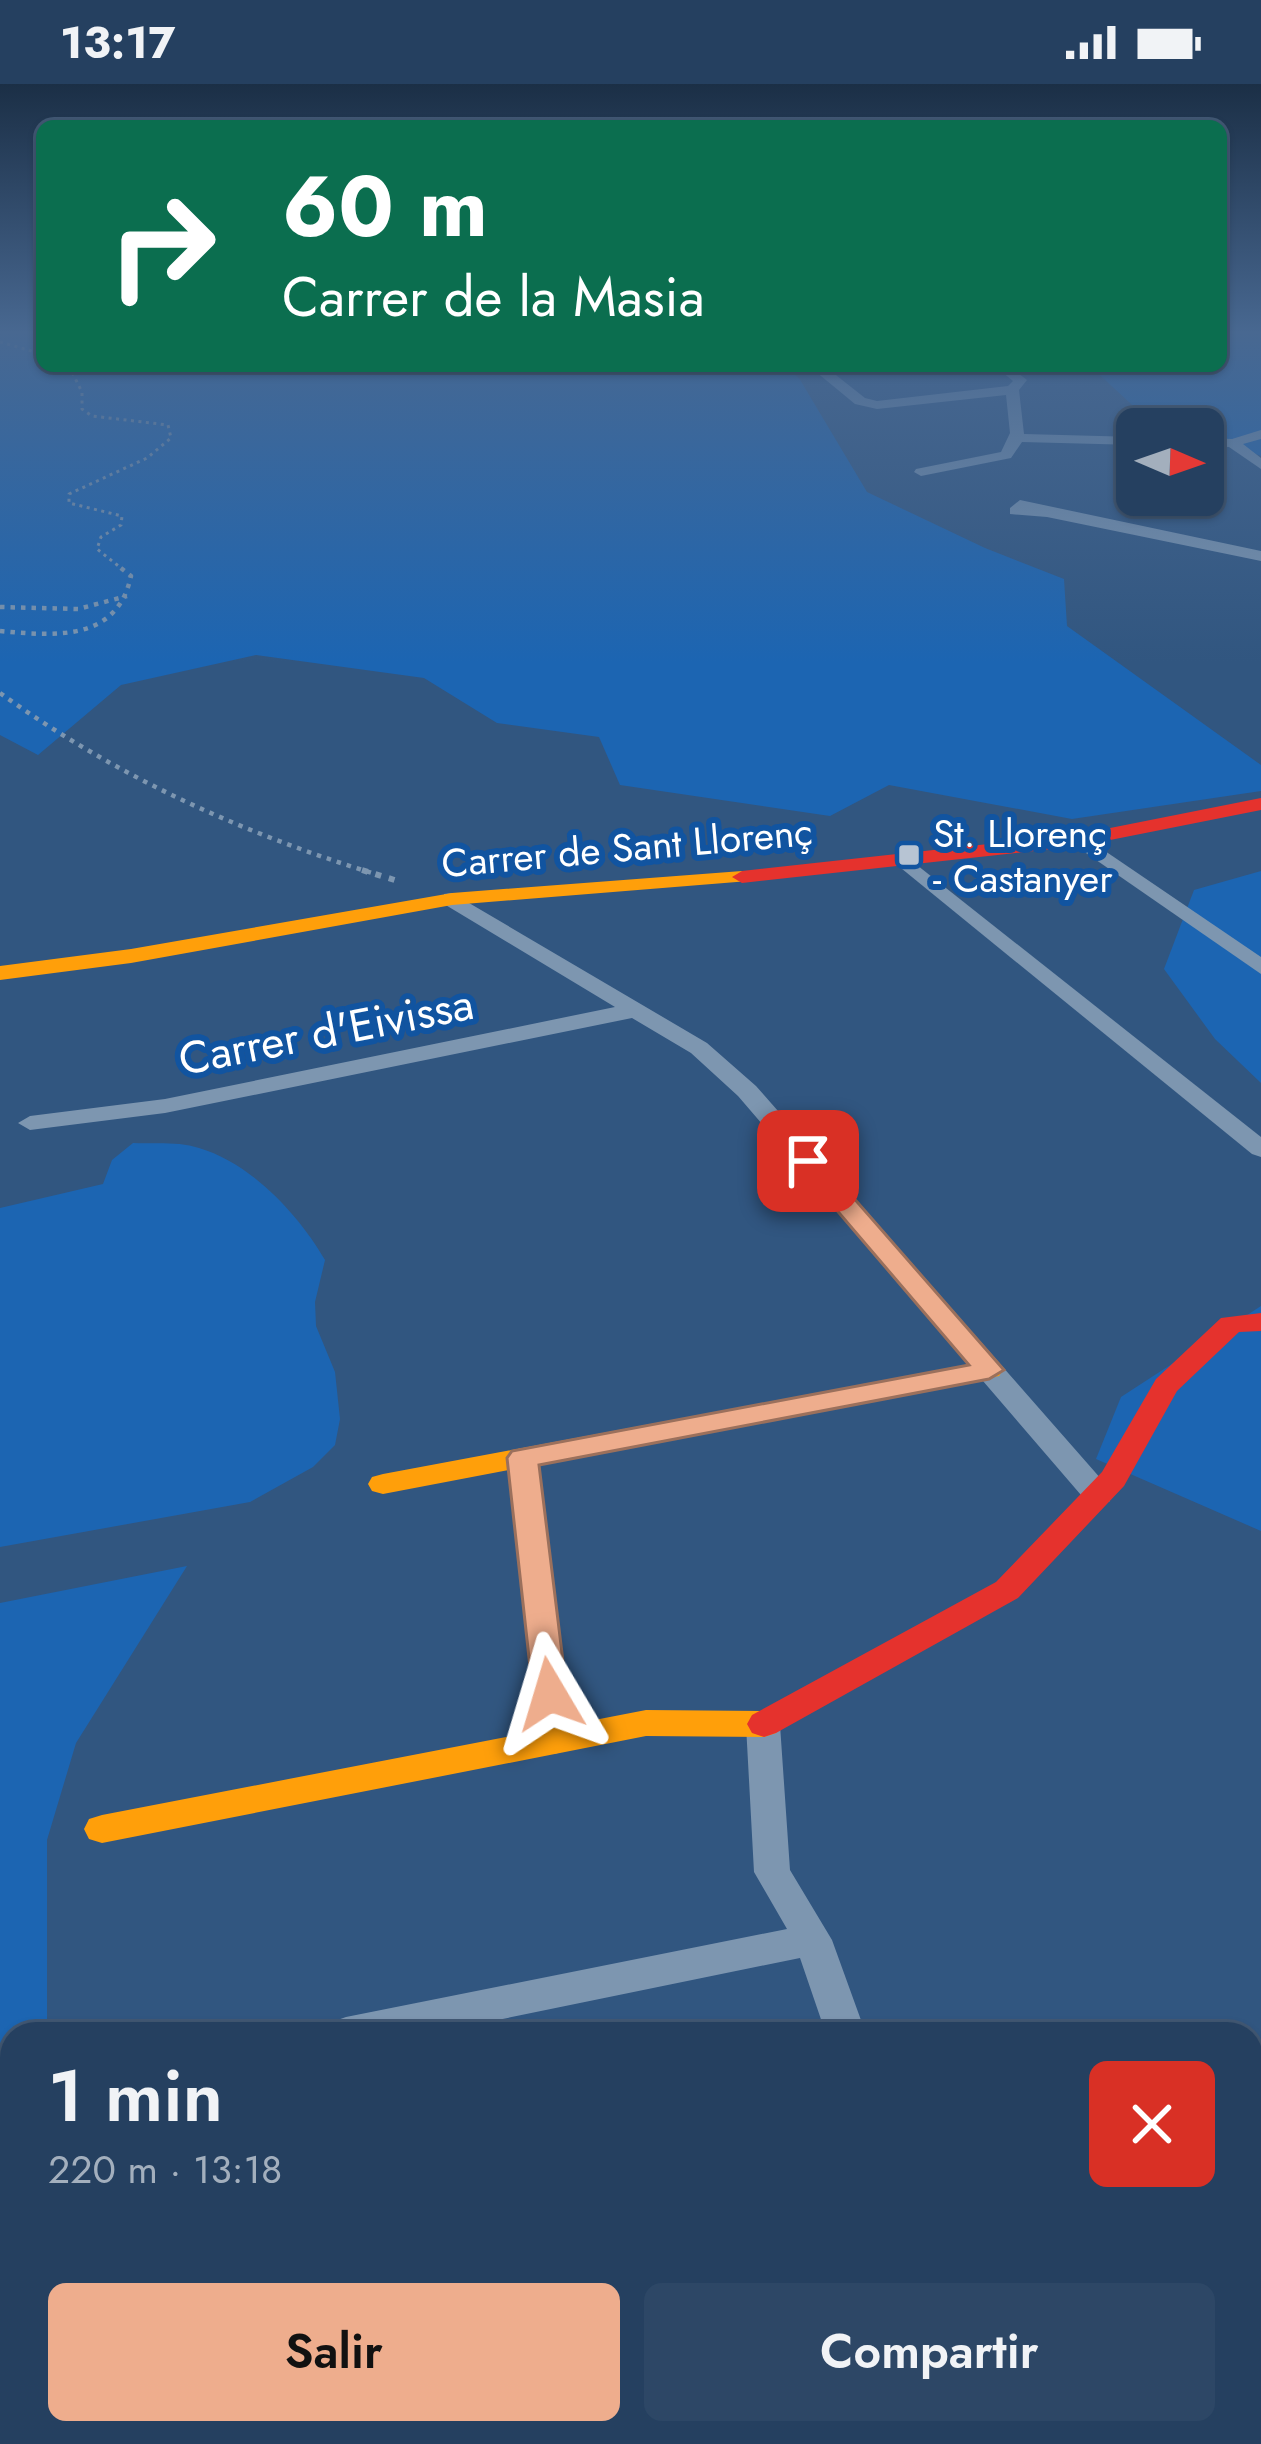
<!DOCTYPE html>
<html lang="es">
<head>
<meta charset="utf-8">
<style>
  body { margin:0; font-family:Jost,sans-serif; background:#2d4766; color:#f1f3f6; height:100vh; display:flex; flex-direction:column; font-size:45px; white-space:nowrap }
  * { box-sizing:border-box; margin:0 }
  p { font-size:39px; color:#a3afbd }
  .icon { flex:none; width:66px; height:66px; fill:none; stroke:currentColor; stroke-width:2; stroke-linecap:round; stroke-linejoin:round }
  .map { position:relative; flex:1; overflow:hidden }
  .side { position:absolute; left:0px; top:1938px; width:1263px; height:423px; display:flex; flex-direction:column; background:#254060; border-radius:36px 36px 0 0; box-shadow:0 3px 9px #0004,0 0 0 3px #425975 }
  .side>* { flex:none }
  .hud { position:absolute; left:36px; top:36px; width:1191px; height:252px; border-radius:18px; box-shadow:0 3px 9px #0004,0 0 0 3px #425975; background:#0b6e4f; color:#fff; overflow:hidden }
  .needle { width:78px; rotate:92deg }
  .fabs { position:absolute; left:1116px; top:324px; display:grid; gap:24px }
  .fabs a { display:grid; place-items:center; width:108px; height:108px; border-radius:18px; background:#254060; box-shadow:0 3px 9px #0004,0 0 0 3px #425975; font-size:60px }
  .pin { position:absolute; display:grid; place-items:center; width:102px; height:102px; color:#fff; margin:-51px; border-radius:24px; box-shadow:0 6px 18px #0006 }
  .me { position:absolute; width:132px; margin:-66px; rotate:353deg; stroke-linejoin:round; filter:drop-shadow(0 0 9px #0008) }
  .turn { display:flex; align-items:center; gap:42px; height:252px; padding:0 48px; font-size:54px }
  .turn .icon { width:156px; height:156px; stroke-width:2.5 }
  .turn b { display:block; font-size:84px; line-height:102px }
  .round { display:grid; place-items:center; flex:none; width:126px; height:126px; border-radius:18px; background:#2d4766 }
  .summary { display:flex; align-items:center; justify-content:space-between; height:204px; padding:0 48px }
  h1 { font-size:72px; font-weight:600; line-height:90px }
  .button { display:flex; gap:24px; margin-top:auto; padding:24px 48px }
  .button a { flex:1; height:138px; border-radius:18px; background:#eead8d; color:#111; font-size:48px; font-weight:600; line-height:138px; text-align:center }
  .button a+a { background:#2d4766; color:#f1f3f6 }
  .status { display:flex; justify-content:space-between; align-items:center; height:84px; padding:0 60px; background:#254060; direction:ltr }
  .status svg { height:33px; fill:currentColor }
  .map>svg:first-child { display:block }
</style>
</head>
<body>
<div class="status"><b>13:17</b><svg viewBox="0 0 49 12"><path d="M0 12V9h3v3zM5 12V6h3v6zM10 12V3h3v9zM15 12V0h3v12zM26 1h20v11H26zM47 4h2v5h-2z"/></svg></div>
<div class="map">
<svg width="1261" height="2360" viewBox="0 0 1261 2360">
  <rect width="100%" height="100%" fill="#315680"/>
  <g fill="#1c65b2">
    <path d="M0,248H42V282H783L799,294L867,408L985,464L1064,495L1067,542L1261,681V707L1072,735L889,701L830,732L620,701L599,653L497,639L424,594L256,571L121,601L38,671L0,651Z"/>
    <path d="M1221,248H1261V372L1203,350V345L1143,331L1090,282H1221Z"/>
    <path d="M1261,787V999L1215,955L1164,885L1194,806Z"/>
    <path d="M133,1059C154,1060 179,1057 199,1064C251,1079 299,1131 325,1176L315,1218L316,1242L335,1288L340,1335L335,1361L313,1383L250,1418L0,1463V1124L103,1100L112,1076Z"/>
    <path d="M1261,1222V1447L1096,1375L1121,1313Z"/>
    <path d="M187,1482L76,1659L47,1756V1950H12V1974L0,1976V1519Z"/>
    <path d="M12,2100V2349H774V2360H0V2101Z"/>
  </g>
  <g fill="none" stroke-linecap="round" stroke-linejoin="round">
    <g stroke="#7d96b0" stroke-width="3" stroke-dasharray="3 4.5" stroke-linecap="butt">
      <path d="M0,258L42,270"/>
      <path d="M69,282L82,308V325L92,332L168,341L171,354L147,374L69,410V419L122,432L121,441L101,453L97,465L121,484"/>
    </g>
    <g stroke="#7d96b0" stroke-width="4.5" stroke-dasharray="4.5 6" stroke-linecap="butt">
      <path d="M0,523L78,525L127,512"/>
      <path d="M0,547C55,552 117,558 131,492L117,481"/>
      <path d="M0,609C114,691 237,747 372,789"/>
    </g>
    <path stroke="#7d96b0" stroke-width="6" stroke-dasharray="6 8" stroke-linecap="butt" d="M362,786L401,798"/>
    <g fill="#7d96b0" fill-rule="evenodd">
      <path d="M995,282H1009L1027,296L1019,306L1024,350L1137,353V361L1022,358L1011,374L921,392L914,388L916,385L1001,368L1010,349L1006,311L877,325L855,320L815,287L827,284L865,314L877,317L1008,302L1013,297Z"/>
      <path d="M1261,346V355L1243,360L1261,374V385L1229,363L1203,362V354L1232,355Z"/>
      <path d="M1020,416L1261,467V477L1047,433L1010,430V424Z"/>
      <path d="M1080,750L1261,873V890L1073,760V752Z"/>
      <path d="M903,770L1261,1053V1073L1252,1070L896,780L893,776Z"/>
      <path d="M452,809L707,959L756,1002L1109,1404L1113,1411L1109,1418H1087L738,1012L691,969L632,934L165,1029L30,1046L18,1039L30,1032L165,1015L615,923L444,820V810Z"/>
      <path d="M522,1364L533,1367L537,1374L572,1657L567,1666L555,1670L543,1666L538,1657L507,1374L511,1367Z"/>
      <path d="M763,1628L775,1632L780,1641L790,1786L832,1856L866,1950H826L800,1874L429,1950H326L332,1938L346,1933L787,1845L754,1788L746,1641L751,1632Z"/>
      <path d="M12,1999V2035L0,2037V2001Z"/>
      <path d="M814,2349H860L859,2360H813Z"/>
    </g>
    <g fill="#ff9f0a" fill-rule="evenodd">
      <path d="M742,787L749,789V797L452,821L131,879L0,896V882L131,865L452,809Z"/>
      <path d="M989,1277L1003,1286L999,1292L383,1410L372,1407L368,1400L372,1393L383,1390Z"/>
      <path d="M646,1626L764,1627L776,1631L781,1640L776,1649L764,1653L646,1652L102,1759L89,1755L84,1745L89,1735L102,1731Z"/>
    </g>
    <g fill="#e5322d" fill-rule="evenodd">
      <path d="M1261,714V726L1080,762L742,799L732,793L742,787L1080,750Z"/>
      <path d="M1261,1229V1247L1239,1248L1177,1307L1124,1402L1018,1514L776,1649L764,1653L752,1649L747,1640L752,1631L996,1498L1102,1388L1156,1295L1221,1234Z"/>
    </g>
  </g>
  <linearGradient id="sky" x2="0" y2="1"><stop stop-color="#1b2f46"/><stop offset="0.43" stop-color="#486891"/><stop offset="1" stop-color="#486891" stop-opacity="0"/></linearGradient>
  <rect width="1261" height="578" fill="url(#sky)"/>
  <path fill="#eead8d" stroke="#9b705c" stroke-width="3" d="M808,1069L817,1072L1004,1286L989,1295L539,1381L567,1610L562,1619L550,1623L538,1619L533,1610L507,1374L512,1367L969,1281L799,1082L795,1077L799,1072Z"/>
  <rect fill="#b7c4d3" stroke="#1154a0" stroke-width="4.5" x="897" y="759" width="24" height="24" rx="6"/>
  <g text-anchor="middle" stroke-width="12" stroke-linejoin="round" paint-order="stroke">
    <g font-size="39" fill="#fff" stroke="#1154a0" text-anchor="start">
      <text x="933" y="763">St. Llorenç<tspan x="933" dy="45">- Castanyer</tspan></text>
    </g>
    <g font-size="39" fill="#fff" stroke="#1154a0">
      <text transform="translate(627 763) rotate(-5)" y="14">Carrer de Sant Llorenç</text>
    </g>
    <g font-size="45" fill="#fff" stroke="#1154a0">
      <text transform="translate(326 947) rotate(-11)" y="16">Carrer d'Eivissa</text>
    </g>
  </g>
</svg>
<div class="fabs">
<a><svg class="needle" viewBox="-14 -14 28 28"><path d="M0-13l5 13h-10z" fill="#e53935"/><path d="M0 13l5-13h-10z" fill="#a3afbd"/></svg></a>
</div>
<div class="pin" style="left:808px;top:1077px;background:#d93025"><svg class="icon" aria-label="arrive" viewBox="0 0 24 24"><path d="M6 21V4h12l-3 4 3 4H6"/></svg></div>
<svg class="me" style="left:550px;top:1610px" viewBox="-20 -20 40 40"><path d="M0-17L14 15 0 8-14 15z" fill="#eead8d" stroke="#fff" stroke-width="4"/></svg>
<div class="hud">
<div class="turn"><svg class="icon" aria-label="right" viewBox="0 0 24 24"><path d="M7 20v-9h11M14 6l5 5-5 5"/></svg><div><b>60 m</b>Carrer de la Masia</div></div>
</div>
<section class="side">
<div class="summary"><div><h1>1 min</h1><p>220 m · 13:18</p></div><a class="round" style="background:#d93025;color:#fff"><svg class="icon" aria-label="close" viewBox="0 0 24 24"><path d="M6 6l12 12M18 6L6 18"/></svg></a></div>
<div class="button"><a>Salir</a><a>Compartir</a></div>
</section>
</div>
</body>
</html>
